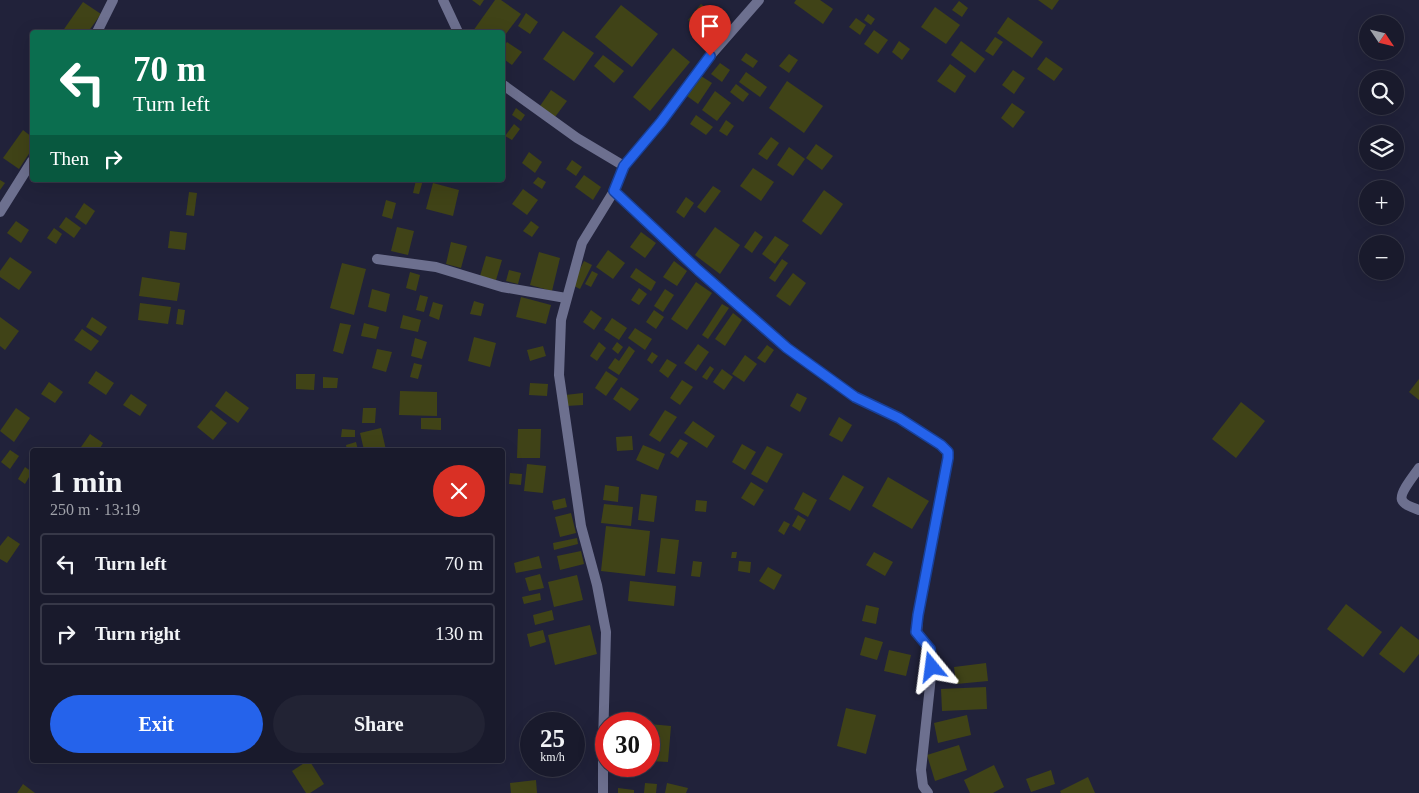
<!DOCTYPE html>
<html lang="en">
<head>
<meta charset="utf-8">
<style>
  body { margin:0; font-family:"Times New Roman",serif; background:#222334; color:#f1f3f6; height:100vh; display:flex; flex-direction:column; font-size:19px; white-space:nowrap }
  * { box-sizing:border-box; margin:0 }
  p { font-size:16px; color:#9fa1a9 }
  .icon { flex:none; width:28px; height:28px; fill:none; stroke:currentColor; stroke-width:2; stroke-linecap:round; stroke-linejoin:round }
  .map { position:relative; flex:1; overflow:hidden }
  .sheet { position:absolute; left:30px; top:448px; width:475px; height:315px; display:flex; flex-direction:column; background:#191a2c; border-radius:5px; box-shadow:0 5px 20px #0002,0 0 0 1px #373848 }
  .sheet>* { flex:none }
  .hud { position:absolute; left:30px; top:30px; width:475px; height:152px; border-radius:5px; box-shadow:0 5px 20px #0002,0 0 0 1px #373848; background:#0b6e4f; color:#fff; overflow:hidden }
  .needle { width:32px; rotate:125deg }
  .fabs { position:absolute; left:1359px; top:15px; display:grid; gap:10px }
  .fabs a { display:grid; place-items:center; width:45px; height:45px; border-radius:50%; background:#191a2c; box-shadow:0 5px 20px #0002,0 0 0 1px #373848; font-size:25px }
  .speed { position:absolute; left:520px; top:712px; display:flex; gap:10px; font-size:25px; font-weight:700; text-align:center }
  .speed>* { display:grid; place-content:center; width:65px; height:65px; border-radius:50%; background:#191a2c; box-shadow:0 5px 20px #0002,0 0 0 1px #373848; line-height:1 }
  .speed small { font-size:12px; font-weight:400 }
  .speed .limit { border:8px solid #d22; background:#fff; color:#111 }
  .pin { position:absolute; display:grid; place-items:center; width:42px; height:42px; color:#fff; margin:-51px -21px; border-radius:50% 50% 50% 0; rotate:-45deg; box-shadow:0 0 5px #0007 }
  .pin .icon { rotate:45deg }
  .me { position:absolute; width:55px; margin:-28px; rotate:344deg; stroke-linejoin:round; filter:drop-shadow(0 0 4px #0008) }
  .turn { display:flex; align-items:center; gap:18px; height:105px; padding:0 20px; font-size:22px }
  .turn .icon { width:65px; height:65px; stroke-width:2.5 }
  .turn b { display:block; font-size:35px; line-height:42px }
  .then { display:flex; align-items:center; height:48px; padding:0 20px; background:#0003; gap:10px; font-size:19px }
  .round { display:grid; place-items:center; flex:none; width:52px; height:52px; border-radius:26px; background:#222334 }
  .headline { display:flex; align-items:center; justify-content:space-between; height:85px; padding:0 20px }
  h1 { font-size:30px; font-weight:600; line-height:38px }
  .primary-button { display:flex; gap:10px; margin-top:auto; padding:10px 20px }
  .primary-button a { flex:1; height:58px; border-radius:30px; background:#2563eb; color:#fff; font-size:20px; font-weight:600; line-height:58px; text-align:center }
  .primary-button a+a { background:#222334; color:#f1f3f6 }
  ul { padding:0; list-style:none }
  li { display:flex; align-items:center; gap:15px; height:62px; margin:0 10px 8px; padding:0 10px; border:2px solid #373848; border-radius:5px }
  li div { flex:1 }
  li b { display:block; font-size:19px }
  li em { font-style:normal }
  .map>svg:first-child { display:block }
</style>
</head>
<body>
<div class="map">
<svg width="1419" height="793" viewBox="0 0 1419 793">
  <rect width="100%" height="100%" fill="#21223a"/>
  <g fill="#404317">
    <path d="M472,0H484L480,6Z"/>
    <path d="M495,0H501L521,14L502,39V32H475L473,31Z"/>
    <path d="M796,0H820L833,9L823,24L794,3Z"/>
    <path d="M1038,0H1059L1052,10Z"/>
    <path d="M959,1L968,8L962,17L952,10Z"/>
    <path d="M83,2L101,14L88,32H62Z"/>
    <path d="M701,4L720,19L707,36L688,20Z"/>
    <path d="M621,5L658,34L632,67L595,37Z"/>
    <path d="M935,7L960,25L946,44L921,27Z"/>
    <path d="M526,13L538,22L530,34L518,26Z"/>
    <path d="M868,14L875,19L871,25L864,20Z"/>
    <path d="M1008,17L1043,42L1032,58L997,33Z"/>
    <path d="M856,18L866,25L860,35L849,27Z"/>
    <path d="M874,30L888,40L878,54L864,44Z"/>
    <path d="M563,31L594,53L574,81L543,59Z"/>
    <path d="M995,37L1003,42L993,56L985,51Z"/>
    <path d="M899,41L910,49L902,60L892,52Z"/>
    <path d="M961,41L985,59L975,73L951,55Z"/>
    <path d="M507,42L522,52L512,65L502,58V48Z"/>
    <path d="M673,48L690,62L650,111L633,97Z"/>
    <path d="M746,53L758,61L753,68L741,60Z"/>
    <path d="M789,54L798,60L789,73L779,66Z"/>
    <path d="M603,55L624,71L614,83L594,66Z"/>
    <path d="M1046,57L1063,69L1054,81L1037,69Z"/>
    <path d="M720,63L730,70L722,82L711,74Z"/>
    <path d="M950,64L966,76L955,93L937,81Z"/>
    <path d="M1013,70L1025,78L1014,94L1002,85Z"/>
    <path d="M746,72L767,87L760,97L739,82Z"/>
    <path d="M701,76L712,83L698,104L687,96Z"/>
    <path d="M787,81L823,106L804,133L769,108Z"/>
    <path d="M736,84L749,94L743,102L730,92Z"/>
    <path d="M551,90L567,101L555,117L540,106Z"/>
    <path d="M715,91L731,103L717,121L702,110Z"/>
    <path d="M1012,103L1025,112L1013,128L1001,118Z"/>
    <path d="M516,108L525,115L521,121L512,115Z"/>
    <path d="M696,115L713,127L706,135L690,124Z"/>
    <path d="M726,120L734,126L727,136L719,131Z"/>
    <path d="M514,124L520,129L512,140L505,136Z"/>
    <path d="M23,130L32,137V149L19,169L3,158Z"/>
    <path d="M771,137L779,143L767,160L758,154Z"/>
    <path d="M816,144L833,156L822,170L806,158Z"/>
    <path d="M789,147L805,159L793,176L777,165Z"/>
    <path d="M529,152L542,162L535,173L522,163Z"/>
    <path d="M572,160L582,167L576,176L566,169Z"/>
    <path d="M753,168L774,182L761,201L740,186Z"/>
    <path d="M584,175L601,187L593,200L575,187Z"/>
    <path d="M538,177L546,182L542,189L533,183Z"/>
    <path d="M0,180L5,183L0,190Z"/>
    <path d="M416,180H423L419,194L413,193Z"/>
    <path d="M433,183L459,190L453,216L426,209Z"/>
    <path d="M713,186L721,191L705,213L697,207Z"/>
    <path d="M523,189L538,200L527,215L512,204Z"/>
    <path d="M824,190L843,204L821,235L802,221Z"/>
    <path d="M189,192L197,193L194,216L186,215Z"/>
    <path d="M686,197L694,203L684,218L676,212Z"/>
    <path d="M386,200L396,203L392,219L382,216Z"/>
    <path d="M84,203L95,211L86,225L75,217Z"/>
    <path d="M66,217L81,228L74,238L59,227Z"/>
    <path d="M16,221L29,230L21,243L7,233Z"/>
    <path d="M531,221L539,227L532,237L523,231Z"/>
    <path d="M397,227L414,231L408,255L391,251Z"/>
    <path d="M715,227L740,245L720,274L695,255Z"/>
    <path d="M54,228L62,234L56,244L47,238Z"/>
    <path d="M170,231L187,233L185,250L168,248Z"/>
    <path d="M755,231L763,237L752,253L744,247Z"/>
    <path d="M641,232L656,243L645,258L630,247Z"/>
    <path d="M775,236L789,245L775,264L762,254Z"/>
    <path d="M451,242L467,246L461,268L446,264Z"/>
    <path d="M608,250L625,263L613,279L596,267Z"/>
    <path d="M539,252L560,258L552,291L530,285Z"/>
    <path d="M486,256L502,260L496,280L480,276Z"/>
    <path d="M10,257L32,272L19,290L0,277V271Z"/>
    <path d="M782,259L788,263L775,282L769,278Z"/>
    <path d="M584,261L592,265L580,289L572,285Z"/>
    <path d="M674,261L687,271L677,286L663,277Z"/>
    <path d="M342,263L366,269L354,315L330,308Z"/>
    <path d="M636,268L656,282L651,291L630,277Z"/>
    <path d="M509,270L521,273L518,284L506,281Z"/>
    <path d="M592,271L598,274L591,287L585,284Z"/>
    <path d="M410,272L420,275L416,291L406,288Z"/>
    <path d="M793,273L806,283L790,306L776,296Z"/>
    <path d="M142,277L180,283L177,301L139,296Z"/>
    <path d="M696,282L712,293L687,330L671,319Z"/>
    <path d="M639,288L647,294L639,305L631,300Z"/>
    <path d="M372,289L390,294L386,312L368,307Z"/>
    <path d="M665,289L674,295L663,312L654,306Z"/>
    <path d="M420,295L428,297L424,312L416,310Z"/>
    <path d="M521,297L551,305L546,324L516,317Z"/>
    <path d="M474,301L484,304L481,316L470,314Z"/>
    <path d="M433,302L443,305L439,320L429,316Z"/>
    <path d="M140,303L171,307L168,324L138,320Z"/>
    <path d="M722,304L729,308L708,339L702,335Z"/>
    <path d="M178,309L185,310L183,325L176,324Z"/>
    <path d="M591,310L602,318L594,330L583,322Z"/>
    <path d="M654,310L664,317L656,329L646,322Z"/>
    <path d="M733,313L742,320L725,346L715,339Z"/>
    <path d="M403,315L421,320L418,332L400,328Z"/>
    <path d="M0,317L19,331L5,350L0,346Z"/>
    <path d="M92,317L107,327L101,336L86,327Z"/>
    <path d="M612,318L627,328L619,340L604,330Z"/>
    <path d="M340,323L351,325L343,354L333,351Z"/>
    <path d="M364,323L379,327L376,339L361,336Z"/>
    <path d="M635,328L652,339L645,350L628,338Z"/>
    <path d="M82,329L99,341L91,351L74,340Z"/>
    <path d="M474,337L496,343L490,367L468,361Z"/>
    <path d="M415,338L427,342L422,359L411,356Z"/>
    <path d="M599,342L606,348L597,361L590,356Z"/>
    <path d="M617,342L623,347L618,354L612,349Z"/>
    <path d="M698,344L709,352L696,371L684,363Z"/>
    <path d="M767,345L774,350L765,363L757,358Z"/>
    <path d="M543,346L546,356L530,361L527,350Z"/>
    <path d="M629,346L635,351L619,375L608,368L615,358L619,361Z"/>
    <path d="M377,349L392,352L386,372L372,368Z"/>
    <path d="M652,352L658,356L652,364L647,360Z"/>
    <path d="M745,355L757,364L744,382L732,374Z"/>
    <path d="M667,359L677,365L668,378L659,371Z"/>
    <path d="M414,363L422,365L418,379L410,377Z"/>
    <path d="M710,366L714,369L707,380L702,377Z"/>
    <path d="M722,369L733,377L724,390L713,382Z"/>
    <path d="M96,371L114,383L106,395L88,383Z"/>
    <path d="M606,371L618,379L606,396L595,388Z"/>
    <path d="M296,374H315L314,390L296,389Z"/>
    <path d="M323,377L338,378L337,388H323Z"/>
    <path d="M1419,379V400L1409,392Z"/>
    <path d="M682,380L693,387L680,405L670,398Z"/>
    <path d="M49,382L63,392L55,403L41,394Z"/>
    <path d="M530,383L548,384L547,396L529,395Z"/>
    <path d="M621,387L639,399L630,411L613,399Z"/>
    <path d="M226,391L249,408L238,423L215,406Z"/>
    <path d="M400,391L437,392V416L399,415Z"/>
    <path d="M583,393V405L566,406L565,395Z"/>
    <path d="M797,393L807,398L800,412L790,406Z"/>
    <path d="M131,394L147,405L140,416L123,405Z"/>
    <path d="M1241,402L1265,421L1236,458L1212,439Z"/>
    <path d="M16,408L30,418L14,442L0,431Z"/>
    <path d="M363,408H376L375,423H362Z"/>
    <path d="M211,410L227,423L213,440L197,427Z"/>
    <path d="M665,410L677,417L660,442L649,435Z"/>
    <path d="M839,417L852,425L842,442L829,435Z"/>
    <path d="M421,418H441V430L421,429Z"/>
    <path d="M693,421L715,436L707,448L684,433Z"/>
    <path d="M381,428L386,450H364L360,433Z"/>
    <path d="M342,429L355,430V437H341Z"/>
    <path d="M518,429H541L540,458H517Z"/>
    <path d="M90,434L103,443L99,450H79Z"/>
    <path d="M632,436L633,450L617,451L616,437Z"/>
    <path d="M680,439L688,443L678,458L670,453Z"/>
    <path d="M356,442L358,450H347L346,445Z"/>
    <path d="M742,444L756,452L745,470L732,462Z"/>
    <path d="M643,445L665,454L658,470L636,460Z"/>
    <path d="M767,446L783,454L767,483L751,474Z"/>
    <path d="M10,450L19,456L10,469L1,462Z"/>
    <path d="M527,464L546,466L543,493L524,491Z"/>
    <path d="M25,467L32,472L25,484L18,479Z"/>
    <path d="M510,473L522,474L521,485L509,484Z"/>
    <path d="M843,475L864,487L850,511L829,499Z"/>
    <path d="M888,477L929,501L912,529L872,506Z"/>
    <path d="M751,482L764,490L754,506L741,498Z"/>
    <path d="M605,485L619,487L618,502L603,500Z"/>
    <path d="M803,492L817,500L808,517L794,509Z"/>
    <path d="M641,494L657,496L654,522L638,520Z"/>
    <path d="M565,498L567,507L554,510L552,501Z"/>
    <path d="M696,500L707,501L706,512L695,511Z"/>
    <path d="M604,504L633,507L631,526L601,523Z"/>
    <path d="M571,513L576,533L560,537L555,517Z"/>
    <path d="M798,515L806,520L800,531L792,526Z"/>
    <path d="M784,521L790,524L784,535L778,531Z"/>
    <path d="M606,526L650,531L645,576L601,571Z"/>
    <path d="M8,536L20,544L7,563L0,559V546Z"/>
    <path d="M577,538L578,544L554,550L553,543Z"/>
    <path d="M661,538L679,540L675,574L657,572Z"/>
    <path d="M581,551L584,564L560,570L557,556Z"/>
    <path d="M732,552H737L736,558H731Z"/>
    <path d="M874,552L893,562L885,576L866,565Z"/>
    <path d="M539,556L542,568L516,573L514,563Z"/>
    <path d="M693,561L702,562L700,577L691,576Z"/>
    <path d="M739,561L751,562L750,573L738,571Z"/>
    <path d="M768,567L782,575L774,590L759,581Z"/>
    <path d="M540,574L544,588L529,591L525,578Z"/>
    <path d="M577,575L583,600L554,607L548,582Z"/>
    <path d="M630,581L676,586L674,606L628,601Z"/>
    <path d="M540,593L541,600L524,604L522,597Z"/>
    <path d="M1346,604L1382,632L1363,657L1327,629Z"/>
    <path d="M866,605L879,608L876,624L862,621Z"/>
    <path d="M552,610L554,620L535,625L533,615Z"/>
    <path d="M590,625L597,654L555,665L548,635Z"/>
    <path d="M1401,626L1419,640V654L1404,673L1379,654Z"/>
    <path d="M543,630L546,642L530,647L527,634Z"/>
    <path d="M865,637L883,642L877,660L860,655Z"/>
    <path d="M889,650L911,655L906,676L884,671Z"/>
    <path d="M986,663L988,681L956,684L954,667Z"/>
    <path d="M986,687L987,709L942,711L941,689Z"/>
    <path d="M846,708L876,715L866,754L837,746Z"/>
    <path d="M967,715L971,735L938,743L934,723Z"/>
    <path d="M649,724L671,726L668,762L649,761Z"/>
    <path d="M959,745L967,770L935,781L927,755Z"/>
    <path d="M309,760L324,784L310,793H306L292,771Z"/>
    <path d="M994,765L1004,787L993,793H970L964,780Z"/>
    <path d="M1051,770L1055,784L1031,792L1026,779Z"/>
    <path d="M1088,777L1095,793H1061L1060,791Z"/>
    <path d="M536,780L537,793H511L510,783Z"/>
    <path d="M645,783L657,784L656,793H644Z"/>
    <path d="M667,783L688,788L686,793H665Z"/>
    <path d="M23,784L35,793H17Z"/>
    <path d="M618,788L634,790V793H618Z"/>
  </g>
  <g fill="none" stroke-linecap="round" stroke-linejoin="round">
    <g stroke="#6d708f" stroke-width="10">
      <path d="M443,0L458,32"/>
      <path d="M97,32L113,0"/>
      <path d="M502,84L577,138L624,166L661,122L710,56L759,0"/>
      <path d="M624,166L614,191L698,270L787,348L855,397L899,418L941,445L948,452V458L918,615L917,632L929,649L932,667L921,770L923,786L928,793"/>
      <path d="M0,212L32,161"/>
      <path d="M377,259L436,267L502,287L566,298"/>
      <path d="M1419,468C1415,474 1399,493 1402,500C1404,505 1414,508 1419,510"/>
      <path d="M603,793V744L606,632L597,585L581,526L559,375L561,320L582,243L614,191"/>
    </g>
  </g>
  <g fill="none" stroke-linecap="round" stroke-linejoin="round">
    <defs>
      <path id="route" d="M710,56L661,122L624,166L614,191L698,270L787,348L855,397L899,418L941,445L948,452V458L918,615L916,632L930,649L932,667"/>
    </defs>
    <use href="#route" stroke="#184099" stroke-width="12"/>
    <use href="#route" stroke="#2563eb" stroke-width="9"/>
  </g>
</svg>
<div class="fabs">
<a><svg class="needle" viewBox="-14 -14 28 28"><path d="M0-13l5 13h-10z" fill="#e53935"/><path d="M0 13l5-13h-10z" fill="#9fa1a9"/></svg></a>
<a><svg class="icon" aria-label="search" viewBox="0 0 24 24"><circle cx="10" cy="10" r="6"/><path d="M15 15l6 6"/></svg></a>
<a><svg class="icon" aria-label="layers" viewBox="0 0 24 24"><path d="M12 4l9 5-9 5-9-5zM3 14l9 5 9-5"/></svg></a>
<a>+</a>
<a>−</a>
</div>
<div class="speed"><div>25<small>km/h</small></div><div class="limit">30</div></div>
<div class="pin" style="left:710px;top:56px;background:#d93025"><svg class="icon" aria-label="arrive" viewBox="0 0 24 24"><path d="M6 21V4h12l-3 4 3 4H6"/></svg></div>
<svg class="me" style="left:932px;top:667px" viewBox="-20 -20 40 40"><path d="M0-17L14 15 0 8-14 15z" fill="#2563eb" stroke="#fff" stroke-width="4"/></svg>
<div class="hud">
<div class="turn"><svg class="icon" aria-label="left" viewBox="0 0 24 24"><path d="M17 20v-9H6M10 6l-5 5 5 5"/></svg><div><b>70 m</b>Turn left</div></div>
<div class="then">Then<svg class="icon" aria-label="right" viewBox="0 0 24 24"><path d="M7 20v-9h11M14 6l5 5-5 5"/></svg></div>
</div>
<section class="sheet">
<div class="headline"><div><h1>1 min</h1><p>250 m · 13:19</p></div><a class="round" style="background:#d93025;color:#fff"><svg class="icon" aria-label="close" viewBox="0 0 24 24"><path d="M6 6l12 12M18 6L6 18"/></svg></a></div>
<ul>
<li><svg class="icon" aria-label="left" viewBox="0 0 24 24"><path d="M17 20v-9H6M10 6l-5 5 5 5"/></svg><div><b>Turn left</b></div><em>70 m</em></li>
<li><svg class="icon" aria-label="right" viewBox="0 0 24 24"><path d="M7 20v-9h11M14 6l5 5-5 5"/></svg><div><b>Turn right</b></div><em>130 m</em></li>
</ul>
<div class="primary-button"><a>Exit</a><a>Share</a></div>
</section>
</div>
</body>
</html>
